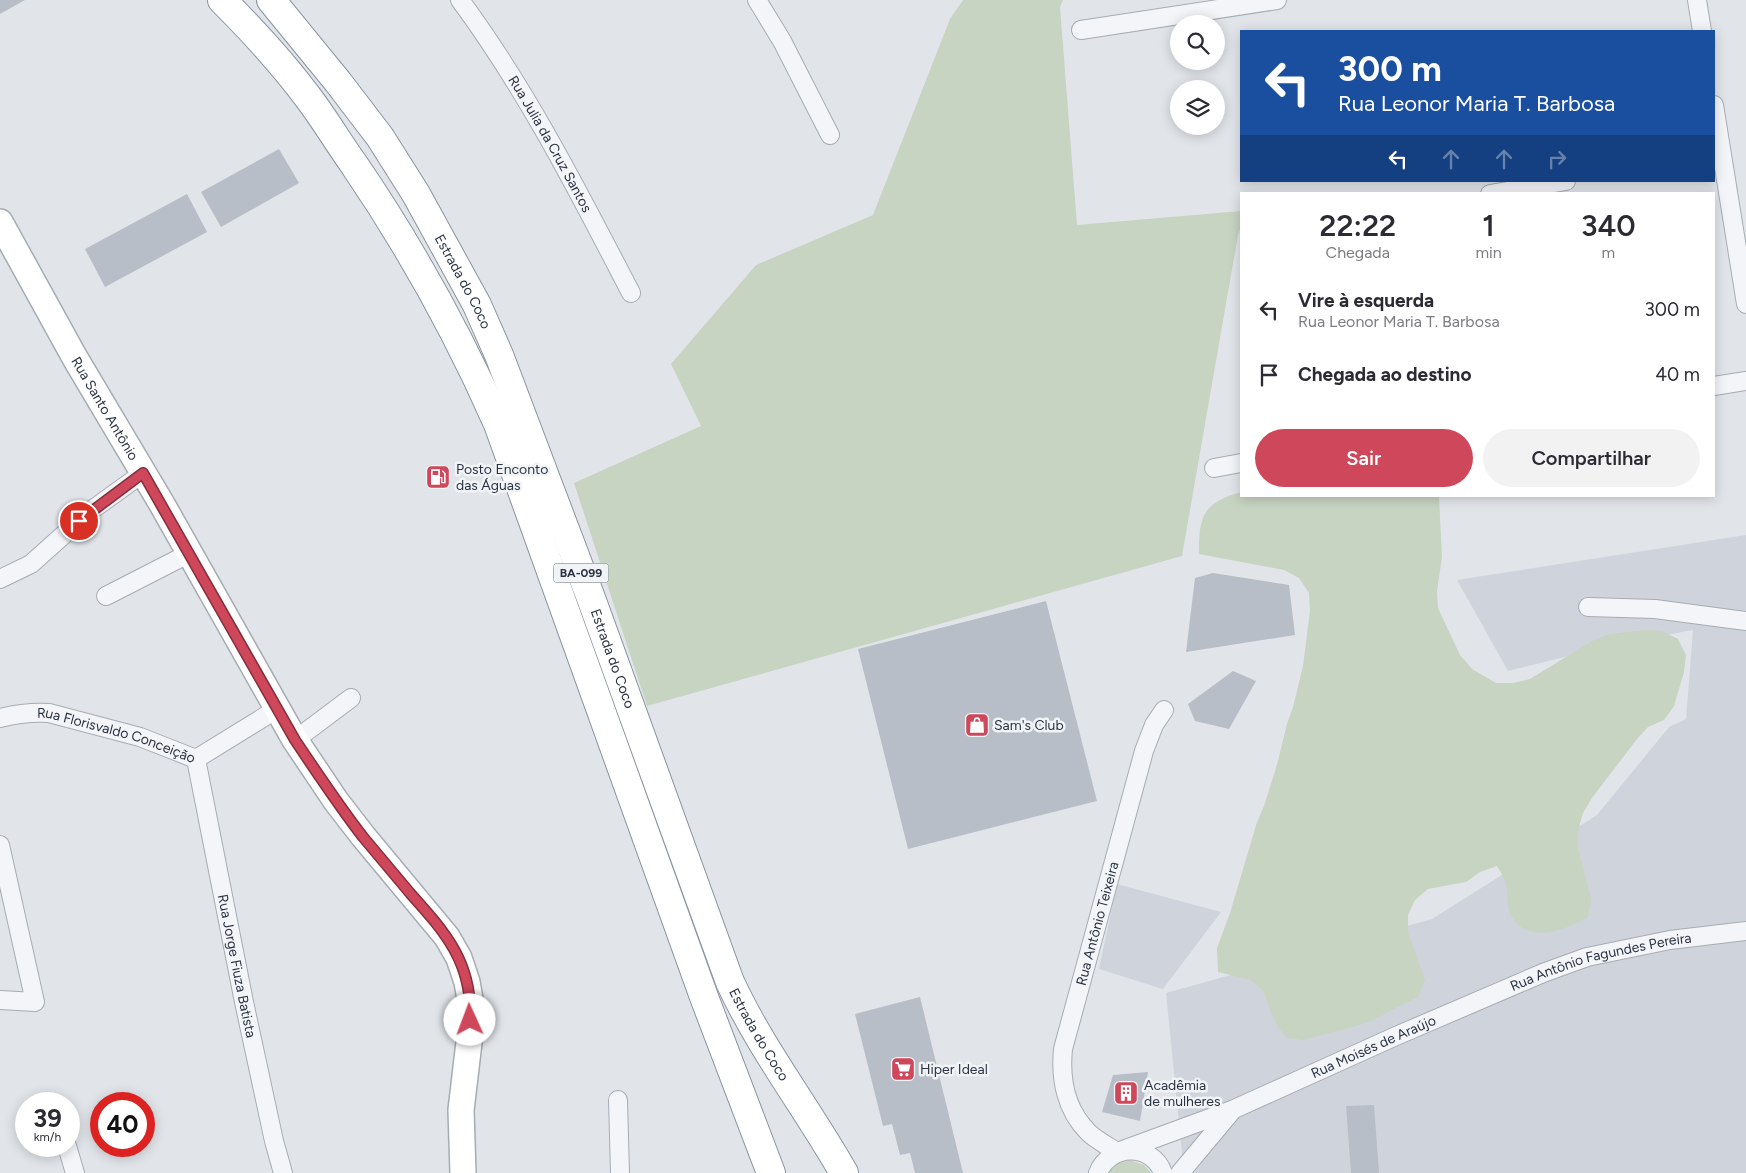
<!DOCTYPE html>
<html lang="pt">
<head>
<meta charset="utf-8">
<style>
  body { margin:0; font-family:Figtree,sans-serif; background:#f2f2f3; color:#2b2b33; height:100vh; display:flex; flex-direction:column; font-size:19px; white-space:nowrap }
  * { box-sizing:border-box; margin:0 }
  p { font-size:16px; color:#7c7c81 }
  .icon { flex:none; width:28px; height:28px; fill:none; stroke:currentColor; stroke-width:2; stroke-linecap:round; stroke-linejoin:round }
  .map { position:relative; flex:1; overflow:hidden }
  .side { position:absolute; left:1240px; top:192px; width:475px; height:305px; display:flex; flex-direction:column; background:#fff; border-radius:0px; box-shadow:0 2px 12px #0003 }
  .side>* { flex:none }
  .hud { position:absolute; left:1240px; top:30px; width:475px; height:152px; border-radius:0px; box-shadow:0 2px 12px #0003; background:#1a4fa0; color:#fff; overflow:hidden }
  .tools { position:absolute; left:1170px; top:15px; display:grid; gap:10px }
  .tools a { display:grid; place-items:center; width:55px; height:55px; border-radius:50%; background:#fff; box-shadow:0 2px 12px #0003; font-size:25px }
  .speed { position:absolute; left:15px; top:1092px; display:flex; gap:10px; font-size:25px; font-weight:700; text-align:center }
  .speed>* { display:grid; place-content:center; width:65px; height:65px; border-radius:50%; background:#fff; box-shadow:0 2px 12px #0003; line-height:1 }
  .speed small { font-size:12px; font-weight:400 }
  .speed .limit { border:8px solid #d22; background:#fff; color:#111 }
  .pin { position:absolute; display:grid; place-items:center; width:42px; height:42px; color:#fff; margin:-21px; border:2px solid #fff; border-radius:50%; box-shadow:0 1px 5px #0007 }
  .me { position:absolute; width:55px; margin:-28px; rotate:358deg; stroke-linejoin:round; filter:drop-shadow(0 0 4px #0008) }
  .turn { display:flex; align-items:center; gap:18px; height:105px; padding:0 15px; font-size:22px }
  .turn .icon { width:65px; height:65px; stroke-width:2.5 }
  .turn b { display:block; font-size:35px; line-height:42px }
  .lanes { display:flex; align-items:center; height:48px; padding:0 15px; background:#0003; justify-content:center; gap:25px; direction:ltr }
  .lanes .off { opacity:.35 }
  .eta { display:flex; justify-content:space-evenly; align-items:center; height:85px; text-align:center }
  .eta b { font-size:30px; font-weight:600; line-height:35px }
  .button { display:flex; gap:10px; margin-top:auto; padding:10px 15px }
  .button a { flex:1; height:58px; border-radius:30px; background:#ce475a; color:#fff; font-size:20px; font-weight:600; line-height:58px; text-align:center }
  .button a+a { background:#f2f2f3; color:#2b2b33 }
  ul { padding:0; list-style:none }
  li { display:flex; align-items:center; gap:15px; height:65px; padding:0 15px }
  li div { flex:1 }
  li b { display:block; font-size:19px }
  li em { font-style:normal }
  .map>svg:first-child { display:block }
</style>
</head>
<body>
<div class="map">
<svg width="1746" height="1173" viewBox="0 0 1746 1173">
  <rect width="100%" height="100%" fill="#e1e5ea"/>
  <g fill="#cfd4dc">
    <path d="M1746,535V1173H1184L1166,993L1432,919L1597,815L1669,727L1686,719L1693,630L1614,645L1508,671L1457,580Z"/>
    <path d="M1117,884L1221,912L1163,989L1099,969Z"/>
  </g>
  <g fill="#c7d4c2">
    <path d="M963,0H1063L1060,7L1077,225L1241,211V227L1238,235L1182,556L647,706L574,483L701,426L671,364L756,265L873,215L950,19Z"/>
    <path d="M1241,492V496H1439L1442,557L1437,591L1438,608L1460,655L1472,669L1496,683H1513L1530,679L1592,641L1609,634L1645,630L1662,631L1678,639L1686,655L1684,672L1674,706L1664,720L1648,727L1637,739L1592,798L1583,813L1578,831V848L1591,899L1588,917C1566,930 1529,945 1512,917C1506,907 1508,894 1506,883C1504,877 1500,871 1497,866L1480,872L1466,882L1428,889L1415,900L1408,915V932L1425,980L1418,997L1371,1021L1353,1027L1303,1040L1286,1038L1276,1024L1263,991L1251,980L1218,972L1217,948L1230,913L1257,822L1264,806L1277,765L1287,724L1293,707L1303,666L1310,611L1309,593L1299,578L1284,570L1199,554C1199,515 1203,503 1241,492Z"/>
    <path d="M1130,1160L1144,1165L1151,1173H1107L1117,1164Z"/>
  </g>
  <g fill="#b8bec7">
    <path d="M0,0H25L0,14Z"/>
    <path d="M279,149L299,183L221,227L201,192Z"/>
    <path d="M187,194L207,232L105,287L85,249Z"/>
    <path d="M1213,573L1289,585L1295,635L1186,652L1195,578Z"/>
    <path d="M1046,601L1097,801L908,849L858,649Z"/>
    <path d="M1233,671L1256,681L1229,729L1195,721L1188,704Z"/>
    <path d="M920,997L963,1173H915L910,1153L900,1155L892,1124L883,1126L855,1014Z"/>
    <path d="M1148,1072L1140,1121L1102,1112L1113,1075Z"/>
    <path d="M1374,1105L1379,1173H1351L1346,1106Z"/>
  </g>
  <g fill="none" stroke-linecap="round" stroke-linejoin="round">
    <defs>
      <g id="street">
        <path id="s1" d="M460,0C528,92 579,193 631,293"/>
        <path d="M757,0L782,41L830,135"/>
        <path d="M1697,0L1702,31"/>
        <path d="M1081,30L1277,0"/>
        <path d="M1714,105L1746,304"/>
        <path d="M1490,194L1566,181"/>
        <path d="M1714,386L1746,381"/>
        <path d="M1214,468L1241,463"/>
        <path d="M0,579L31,564L89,512L143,473"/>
        <path d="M106,596L190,553"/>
        <path d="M1588,607L1655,609L1746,621"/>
        <path id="s2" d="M0,718C16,714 32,712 49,713L140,737L196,759"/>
        <path d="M295,740L351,698"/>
        <path id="s3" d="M196,759L244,1002L274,1141L283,1173"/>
        <path d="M196,759L277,709"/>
        <path d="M0,845L35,1002L0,1000"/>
        <path d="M618,1100L620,1173"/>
        <path d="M67,1146L75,1173"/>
        <path id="s4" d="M1123,1150L1232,1110L1396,1036L1543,973L1587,957L1670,940L1746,931"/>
        <path id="s5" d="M1117,1152C1108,1146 1096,1140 1088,1132C1066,1110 1060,1079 1063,1049L1144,751L1154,725L1164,710"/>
        <path d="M1098,1173C1109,1144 1152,1142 1163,1173"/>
        <path d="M1180,1173L1231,1112"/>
      </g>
      <g id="secondary">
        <path id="s6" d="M0,222L75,358L163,506L295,740L336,801L363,836L447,937L459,958L467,982L471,1005L470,1034L461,1110L463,1173"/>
      </g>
      <g id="highway">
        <path d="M222,0C252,30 285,66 310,100C325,120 338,142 353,163C409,245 458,333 498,424L704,997L771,1173"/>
        <path id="s7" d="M271,0L338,82L380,137L416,194L477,305L499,355L591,598L730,982C761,1049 807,1108 844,1173"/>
      </g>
    </defs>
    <use href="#street" stroke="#a6acb4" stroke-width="20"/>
    <use href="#secondary" stroke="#a6acb4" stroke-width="28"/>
    <use href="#highway" stroke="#8992a1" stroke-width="30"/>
    <use href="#street" stroke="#f4f5f8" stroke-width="18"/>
    <use href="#secondary" stroke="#fff" stroke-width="25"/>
    <use href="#highway" stroke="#fff" stroke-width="28"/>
  </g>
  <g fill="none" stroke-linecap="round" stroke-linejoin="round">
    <defs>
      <path id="route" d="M79,521L143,473L295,740C317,773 339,806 363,837C379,856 394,874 410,893C445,932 473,963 470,1020"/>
    </defs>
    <use href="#route" stroke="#862e3a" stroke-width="12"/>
    <use href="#route" stroke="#ce475a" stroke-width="9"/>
  </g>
  <defs>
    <symbol id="fuel-square" viewBox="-11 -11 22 22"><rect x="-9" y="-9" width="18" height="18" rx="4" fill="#ce475a" stroke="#f1f4f7"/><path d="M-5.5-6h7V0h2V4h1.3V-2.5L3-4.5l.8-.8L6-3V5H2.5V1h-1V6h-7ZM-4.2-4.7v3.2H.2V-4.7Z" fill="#fff"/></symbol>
    <symbol id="shop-square" viewBox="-11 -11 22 22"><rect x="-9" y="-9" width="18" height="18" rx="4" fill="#ce475a" stroke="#f1f4f7"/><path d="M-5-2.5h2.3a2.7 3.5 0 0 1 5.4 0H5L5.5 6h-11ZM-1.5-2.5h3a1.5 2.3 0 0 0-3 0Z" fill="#fff"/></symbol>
    <symbol id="supermarket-square" viewBox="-11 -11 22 22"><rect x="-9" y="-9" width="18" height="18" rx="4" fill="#ce475a" stroke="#f1f4f7"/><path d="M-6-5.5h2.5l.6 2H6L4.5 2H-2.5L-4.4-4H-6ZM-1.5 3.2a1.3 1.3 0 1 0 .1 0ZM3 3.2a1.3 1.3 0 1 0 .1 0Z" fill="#fff"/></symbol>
    <symbol id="building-square" viewBox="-11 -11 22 22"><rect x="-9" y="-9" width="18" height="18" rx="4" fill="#ce475a" stroke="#f1f4f7"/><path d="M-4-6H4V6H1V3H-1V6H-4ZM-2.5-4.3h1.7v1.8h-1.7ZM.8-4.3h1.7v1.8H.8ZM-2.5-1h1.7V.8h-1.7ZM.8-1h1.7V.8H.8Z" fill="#fff"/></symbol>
  </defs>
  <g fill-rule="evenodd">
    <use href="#fuel-square" x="424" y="463" width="28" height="28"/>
    <use href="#shop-square" x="963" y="711" width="28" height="28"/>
    <use href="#supermarket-square" x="889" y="1055" width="28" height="28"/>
    <use href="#building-square" x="1112" y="1079" width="28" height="28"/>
  </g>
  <g text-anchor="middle" stroke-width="5" stroke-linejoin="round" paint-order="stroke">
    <rect fill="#f1f4f7" stroke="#666c78" stroke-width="1" x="553.5" y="563.5" width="55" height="19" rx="4"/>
    <g font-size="12" font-weight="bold" fill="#2a3242">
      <text x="581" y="577">BA-099</text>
    </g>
    <g font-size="14" fill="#2a3242" stroke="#f1f4f7">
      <text dy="5" stroke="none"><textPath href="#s1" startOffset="170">Rua Julia da Cruz Santos</textPath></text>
      <text dy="5" stroke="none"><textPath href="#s7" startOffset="342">Estrada do Coco</textPath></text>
      <text dy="5" stroke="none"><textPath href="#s6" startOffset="214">Rua Santo Antônio</textPath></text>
      <text dy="5" stroke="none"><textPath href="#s7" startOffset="748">Estrada do Coco</textPath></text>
      <text dy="5" stroke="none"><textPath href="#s2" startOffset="120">Rua Florisvaldo Conceição</textPath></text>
      <text dy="5" stroke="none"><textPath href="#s5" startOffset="255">Rua Antônio Teixeira</textPath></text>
      <text dy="5" stroke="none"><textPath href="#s4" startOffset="515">Rua Antônio Fagundes Pereira</textPath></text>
      <text dy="5" stroke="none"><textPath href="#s3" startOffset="211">Rua Jorge Fiuza Batista</textPath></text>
      <text dy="5" stroke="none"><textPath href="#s7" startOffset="1152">Estrada do Coco</textPath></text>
      <text dy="5" stroke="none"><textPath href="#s4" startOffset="271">Rua Moisés de Araújo</textPath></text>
    </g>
    <g font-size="14" fill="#2a3242" stroke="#f1f4f7" text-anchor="start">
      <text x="456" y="474">Posto Enconto<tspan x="456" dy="16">das Águas</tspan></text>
      <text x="994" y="730">Sam's Club</text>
      <text x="920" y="1074">Hiper Ideal</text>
      <text x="1144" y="1090">Acadêmia<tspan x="1144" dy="16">de mulheres</tspan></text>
    </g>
  </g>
</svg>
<div class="tools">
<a><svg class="icon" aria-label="search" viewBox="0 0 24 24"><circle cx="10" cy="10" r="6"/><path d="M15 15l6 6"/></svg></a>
<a><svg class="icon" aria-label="layers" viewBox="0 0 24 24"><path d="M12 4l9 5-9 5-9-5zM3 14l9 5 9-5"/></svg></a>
</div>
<div class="speed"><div>39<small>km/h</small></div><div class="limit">40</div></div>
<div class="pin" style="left:79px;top:521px;background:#d93025"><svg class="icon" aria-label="arrive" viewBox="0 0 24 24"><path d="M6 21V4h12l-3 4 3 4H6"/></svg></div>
<svg class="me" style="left:470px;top:1020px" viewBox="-20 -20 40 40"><circle r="19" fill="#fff"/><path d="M0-13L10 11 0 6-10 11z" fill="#ce475a"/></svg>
<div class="hud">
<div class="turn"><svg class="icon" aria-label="left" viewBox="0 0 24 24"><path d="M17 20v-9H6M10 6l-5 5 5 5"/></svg><div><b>300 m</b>Rua Leonor Maria T. Barbosa</div></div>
<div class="lanes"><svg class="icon" aria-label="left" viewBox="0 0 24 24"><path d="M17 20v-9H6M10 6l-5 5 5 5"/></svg><svg class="icon off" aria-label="ahead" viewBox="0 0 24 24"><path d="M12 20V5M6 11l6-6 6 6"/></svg><svg class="icon off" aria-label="ahead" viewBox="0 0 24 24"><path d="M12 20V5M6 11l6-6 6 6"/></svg><svg class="icon off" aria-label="right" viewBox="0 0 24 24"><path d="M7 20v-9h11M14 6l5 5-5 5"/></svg></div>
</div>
<section class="side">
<div class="eta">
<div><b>22:22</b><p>Chegada</p></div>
<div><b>1</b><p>min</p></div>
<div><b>340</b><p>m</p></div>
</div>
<ul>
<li><svg class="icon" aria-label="left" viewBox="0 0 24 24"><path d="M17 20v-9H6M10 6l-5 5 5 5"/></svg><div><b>Vire à esquerda</b><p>Rua Leonor Maria T. Barbosa</p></div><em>300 m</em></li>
<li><svg class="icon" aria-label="arrive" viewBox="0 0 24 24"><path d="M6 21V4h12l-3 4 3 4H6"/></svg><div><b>Chegada ao destino</b></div><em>40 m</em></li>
</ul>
<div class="button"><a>Sair</a><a>Compartilhar</a></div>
</section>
</div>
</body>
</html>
